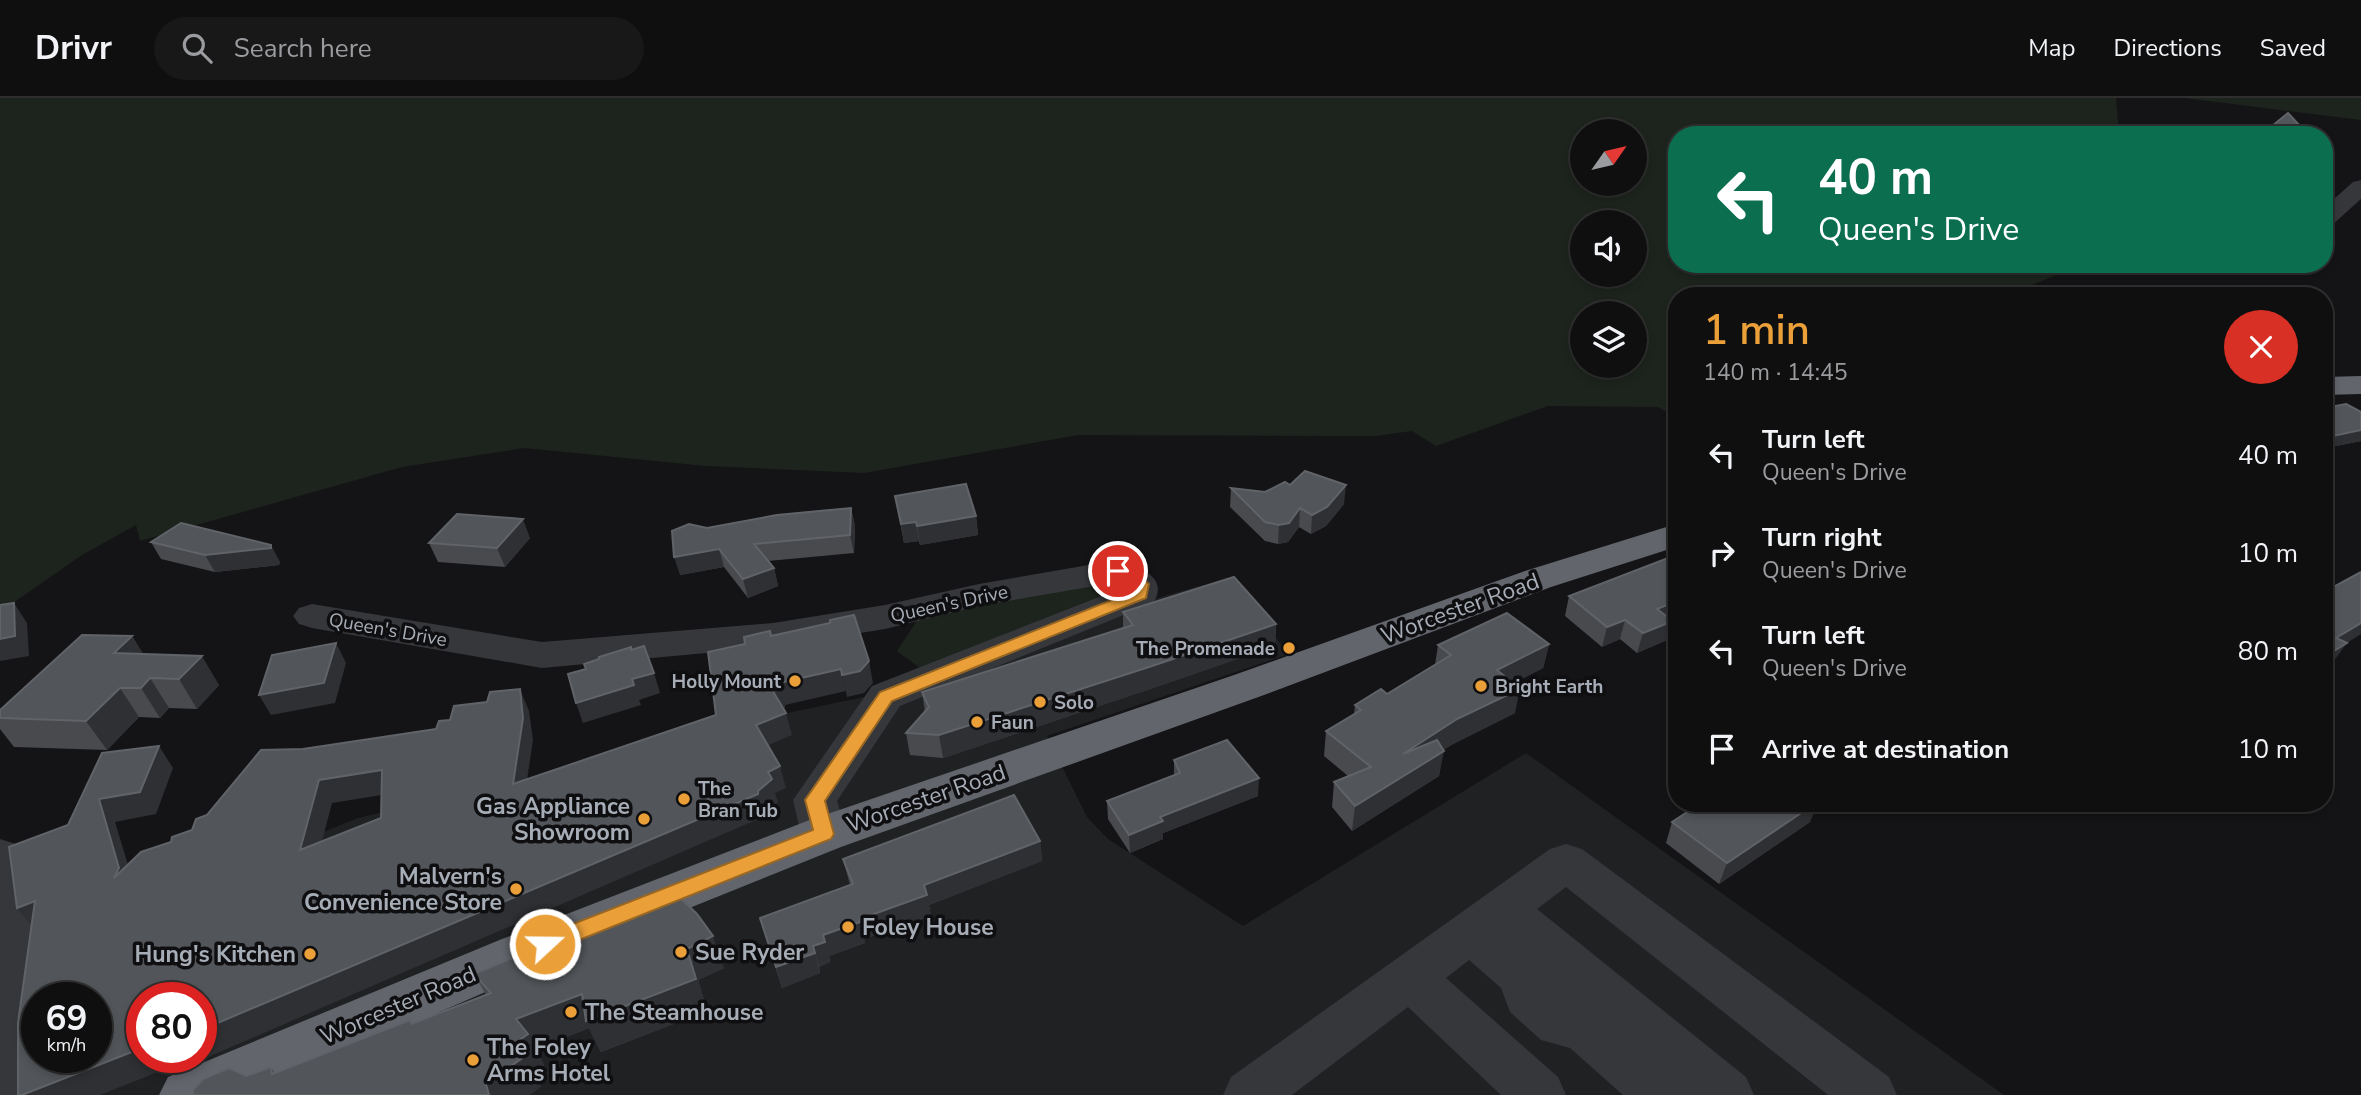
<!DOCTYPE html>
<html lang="en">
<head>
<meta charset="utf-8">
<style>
  body { margin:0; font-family:"Nunito Sans",sans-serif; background:#181819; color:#f1f3f6; height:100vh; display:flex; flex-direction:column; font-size:26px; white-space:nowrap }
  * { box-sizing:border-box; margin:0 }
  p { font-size:23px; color:#9b9c9f }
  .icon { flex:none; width:38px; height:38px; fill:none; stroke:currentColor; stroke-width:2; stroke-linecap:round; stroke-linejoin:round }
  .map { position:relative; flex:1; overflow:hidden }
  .side { position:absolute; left:1668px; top:189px; width:665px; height:525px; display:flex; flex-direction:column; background:#0f0f10; border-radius:28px; box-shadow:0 4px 10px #0003,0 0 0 2px #2f2f30 }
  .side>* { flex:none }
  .top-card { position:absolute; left:1668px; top:28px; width:665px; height:147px; border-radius:28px; box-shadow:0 4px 10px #0003,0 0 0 2px #2f2f30; background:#0b6e4f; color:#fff; overflow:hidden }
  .needle { width:46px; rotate:56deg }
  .fabs { position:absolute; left:1570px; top:21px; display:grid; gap:14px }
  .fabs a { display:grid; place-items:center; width:77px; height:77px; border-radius:50%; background:#0f0f10; box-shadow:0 4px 10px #0003,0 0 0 2px #2f2f30; font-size:35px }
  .speed { position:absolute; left:21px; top:884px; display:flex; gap:14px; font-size:35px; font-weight:700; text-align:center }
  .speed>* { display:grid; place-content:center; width:91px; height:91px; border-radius:50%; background:#0f0f10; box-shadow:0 4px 10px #0003,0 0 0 2px #2f2f30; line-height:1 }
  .speed small { font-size:18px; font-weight:400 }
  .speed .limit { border:10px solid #d22; background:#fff; color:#111 }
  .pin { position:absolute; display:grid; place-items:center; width:60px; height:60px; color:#fff; margin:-30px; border:4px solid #fff; border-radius:50%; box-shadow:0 2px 7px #0007 }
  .me { position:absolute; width:77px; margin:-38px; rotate:69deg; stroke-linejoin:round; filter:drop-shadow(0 0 5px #0008) }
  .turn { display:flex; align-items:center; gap:24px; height:147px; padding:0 35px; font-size:32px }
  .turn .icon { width:91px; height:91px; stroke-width:2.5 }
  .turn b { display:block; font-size:49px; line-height:60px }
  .round { display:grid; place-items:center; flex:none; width:74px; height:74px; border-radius:37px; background:#181819 }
  .headline { display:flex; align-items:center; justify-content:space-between; height:119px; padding:0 35px }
  h1 { font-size:42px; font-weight:600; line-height:52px; color:#ea9f38 }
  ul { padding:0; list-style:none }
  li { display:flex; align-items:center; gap:21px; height:98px; padding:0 35px }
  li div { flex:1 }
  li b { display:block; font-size:26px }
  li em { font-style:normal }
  header { display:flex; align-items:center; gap:42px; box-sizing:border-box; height:98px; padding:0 35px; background:#0f0f10; border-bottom:2px solid #2f2f30 }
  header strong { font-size:33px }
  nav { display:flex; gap:38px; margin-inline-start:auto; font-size:24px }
  .search { width:490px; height:63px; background:#181819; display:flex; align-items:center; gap:18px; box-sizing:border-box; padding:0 24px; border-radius:38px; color:#9b9c9f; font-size:26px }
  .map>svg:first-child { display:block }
</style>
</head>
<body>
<header>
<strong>Drivr</strong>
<div class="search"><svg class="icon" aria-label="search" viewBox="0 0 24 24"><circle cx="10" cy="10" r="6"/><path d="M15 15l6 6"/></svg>Search here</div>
<nav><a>Map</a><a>Directions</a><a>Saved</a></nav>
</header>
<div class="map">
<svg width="2361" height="997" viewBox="0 0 2361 997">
  <rect width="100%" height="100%" fill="#141416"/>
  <path fill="#202123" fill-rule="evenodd" d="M1228,480L1289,556L1047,638L1087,719L1108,741L1243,828L1526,655L2004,997H0L32,875L296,745L358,720L525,681L557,691L778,617L878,596L1090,519ZM37,900H96V959H37ZM142,900H201V959H142Z"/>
  <g fill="#1d241d" fill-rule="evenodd">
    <path d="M0,0H2116L2119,37H1676V166H2083L2015,194L2020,198H1676V320L1658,309L1548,308L1436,348L1412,333L1375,338L1078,337L864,375L706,368L524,350L402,369L140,443L136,427L82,457L0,514ZM1582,33H1634V86H1582ZM1582,124H1634V177H1582ZM1582,215H1634V268H1582Z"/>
    <path d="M2185,0H2361V22Z"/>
    <path d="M1112,480L1127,497L920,570L897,553L922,515Z"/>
  </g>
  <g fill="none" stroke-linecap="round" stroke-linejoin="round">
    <g fill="#35373b" fill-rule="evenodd">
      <path d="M2361,82V101L2332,127L2324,129V110L2353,84Z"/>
      <path d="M1118,462C1139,468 1170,480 1153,505L900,608L837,703L847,736L840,748L824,753L808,748L801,736L793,702L872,588L1122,490L1112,485L979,508L885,531L773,549L542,570L312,530L299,526L293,518L299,510L312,506L542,544L773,525L885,507L979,486Z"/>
      <path d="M0,741L16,746L23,759L42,889V900H37L36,997H0Z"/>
      <path d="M1566,746L1582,751L1889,979L1897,997H1828L1566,789L1537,811L1746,979L1754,997H1623L1570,950L1541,942L1510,914L1501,890L1469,862L1446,880L1558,979L1566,997H1501L1408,909L1292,997H1223L1231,979L1550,751Z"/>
    </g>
    <g fill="#62656c" fill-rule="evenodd">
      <path d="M2361,278V296L2324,297V279Z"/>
      <path d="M1676,426V449L1551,489L1264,597L841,749L538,871L250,997H159L168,979L502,841L807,723L1234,577L1525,473Z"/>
    </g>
  </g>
  <g fill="#484a4e">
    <path d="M2324,310L2361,314V343L2326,350H2324Z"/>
    <path d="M1290,387L1344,406L1326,428L1311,436L1299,429L1288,444L1278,446L1265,443L1230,409L1231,390L1265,394Z"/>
    <path d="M895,398L976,418L978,437L920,447L919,443L904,445Z"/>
    <path d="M851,410L855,428L854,455L768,463L774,470L778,488L748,500L724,469L680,477L707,430Z"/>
    <path d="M530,440L505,469L438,464L429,445Z"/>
    <path d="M151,444L280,464L279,467L215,474L161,461Z"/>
    <path d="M1676,457V515L1668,519L1673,523L1667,542L1637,555L1620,541L1602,549L1565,518L1569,498Z"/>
    <path d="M1123,514L1276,526L1275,548L1153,590L943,660L910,657L906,635L925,614L922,594L1123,530Z"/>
    <path d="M132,538L143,556L219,587L197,611L169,610L160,620L139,619L107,652L14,649L0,631V612Z"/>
    <path d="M1549,546L1543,570L1514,585L1515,615L1453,646L1443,652L1439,678L1352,733L1332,709L1334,684L1348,678L1324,658L1326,633L1354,616L1355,607L1387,596L1435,567L1438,547Z"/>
    <path d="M1174,662L1258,698L1163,735V741L1130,755L1108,721L1107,703L1174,678Z"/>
    <path d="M1672,724H1810L1719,786L1666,745Z"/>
    <path d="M1040,743L1042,763L929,807L931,818L864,841L865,845L829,858L830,864L819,869L820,875L782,890L760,820L850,787L843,761Z"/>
    <path d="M724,870L698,882L707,913L601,954L589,930L536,951L544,967L534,975L541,989L246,978L271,969L275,975L410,922L412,925L486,897L474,876Z"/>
  </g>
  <g fill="#2f3033">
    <path d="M2123,166H2134L2119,174Z"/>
    <path d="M2361,332V343L2326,350L2333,338Z"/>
    <path d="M1346,387L1344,406L1326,428L1311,436L1312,417Z"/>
    <path d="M851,410L855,428L854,455L850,437Z"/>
    <path d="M1300,410L1299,429L1288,444L1278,446L1279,427Z"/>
    <path d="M976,418L978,437L920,447L917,428Z"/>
    <path d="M523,421L530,440L505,469L497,450Z"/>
    <path d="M916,424L919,443L904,445L901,426Z"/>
    <path d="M271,447L280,464L279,467L215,474L205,457Z"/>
    <path d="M719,451L724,469L680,477L674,459Z"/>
    <path d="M774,470L778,488L748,500L743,481Z"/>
    <path d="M1676,499V515L1668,520L1657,511Z"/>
    <path d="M14,505L27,525L29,558L0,563V541Z"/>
    <path d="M1625,522L1620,541L1602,549L1607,529Z"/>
    <path d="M1673,523L1667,542L1637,555L1643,535Z"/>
    <path d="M2361,525V536L2347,545L2333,564L2324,570V559L2336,540Z"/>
    <path d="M1276,526L1275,548L1153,590L943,660L939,637Z"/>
    <path d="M132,538L150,567L114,555Z"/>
    <path d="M336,545L346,565L335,605L271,617L259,597Z"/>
    <path d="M1549,546L1543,570L1492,596L1497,572Z"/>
    <path d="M202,558L219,587L197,611L179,581Z"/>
    <path d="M869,563L873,585L864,595L847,599L842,577Z"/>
    <path d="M841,571L846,593L785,607V610L777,612L771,590L779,585Z"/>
    <path d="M654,575L660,595L639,602L641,607L583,625L576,605L632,581Z"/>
    <path d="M150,580L169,610L160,620L141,590Z"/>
    <path d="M120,590L139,619L107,652L86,623Z"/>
    <path d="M520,591L529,613L533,642L523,709L513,686Z"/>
    <path d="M1520,591L1515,615L1453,646L1414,671L1444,653L1439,678L1352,733L1355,708L1403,656L1457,621Z"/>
    <path d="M786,615L792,637L762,650L756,627Z"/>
    <path d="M159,648L173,670L156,716L115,724L136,793L114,780L99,701Z"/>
    <path d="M780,668L786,690L775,695L778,704L765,715V718L192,966L188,962L100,997H22L142,950V959H201V932L758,693L768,674Z"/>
    <path d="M382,672L394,695L332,705L314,774L300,752L319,682Z"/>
    <path d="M1259,680L1258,698L1163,735V741L1130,755L1129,737L1160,719Z"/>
    <path d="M1816,705H1818L1810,724L1719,786L1727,765Z"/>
    <path d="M1040,743L1042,763L929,807L931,818L864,841L865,845L829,858L830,864L819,869L813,848L823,837L924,787Z"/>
    <path d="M35,803L36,833L17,810Z"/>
    <path d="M713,838L724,870L698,882L707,913L601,954L589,930L536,951L544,967L534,975L541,989L530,997H489L486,986L514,946L516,921L582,896Z"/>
    <path d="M815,855L820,875L782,890L776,869Z"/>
  </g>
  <g fill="#525559" stroke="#606368" stroke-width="2" fill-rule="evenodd">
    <path d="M2288,15L2300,28L2291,37H2261Z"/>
    <path d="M2346,306L2361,314V332L2333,338L2324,333V310Z"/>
    <path d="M1305,373L1346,387L1327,409L1312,417L1300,410L1289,425L1279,427L1265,424L1231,390L1265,394L1285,384L1290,387Z"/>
    <path d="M966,386L976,418L917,428L916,424L901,426L895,398Z"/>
    <path d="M851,410L850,437L754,446L774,470L743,481L719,451L674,459L672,433L689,426L707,430L777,417Z"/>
    <path d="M457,416L523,421L497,450L429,445Z"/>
    <path d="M181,425L271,447V450L205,457L151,444Z"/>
    <path d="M1676,457V499L1669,502L1672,505L1657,511L1673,523L1643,535L1625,522L1607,529L1569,498Z"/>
    <path d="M2361,474V525L2336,540L2347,545L2324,559V494Z"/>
    <path d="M1234,479L1276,526L1152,568L939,637L906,635L929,609L922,594L1133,527L1123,514Z"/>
    <path d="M14,505L15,538L0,541V507Z"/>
    <path d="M1507,515L1549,546L1497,572L1520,591L1457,621L1403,656L1437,642L1444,653L1355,708L1334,684L1371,669L1326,633L1361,612L1355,607L1381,591L1387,596L1451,557L1438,547Z"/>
    <path d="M854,517L869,563L860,573L842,577L841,571L779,585L780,588L771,590L786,615L756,627L780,668L768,674L772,681L758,693V696L201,932V900H142V950L22,997H18V925L35,803L17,810L9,749L68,727L102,655L159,648L140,694L99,701L119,770L114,780L141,754L171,744L172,739L192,732L196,721L207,717L261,652L303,651L436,631L439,623L450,622L454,608L487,604L490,594L520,591L523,620L513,686L716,617L708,554L745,546L744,539L770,533L771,538L830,525V522ZM382,672L381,720L300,752L319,682ZM37,900H96V959H37Z"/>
    <path d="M82,537L132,538L114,555L202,558L179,581L150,580L141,590H120L86,623L0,620V612Z"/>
    <path d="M336,545L324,585L259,597L272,557Z"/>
    <path d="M644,548L654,575L632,581L634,587L576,605L568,576L586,571L584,566L599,561V559L631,549V552Z"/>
    <path d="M1227,642L1259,680L1160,719L1163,723L1129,737L1107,703L1180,675L1174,662Z"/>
    <path d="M1014,697L1040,743L924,787L927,797L860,821V824L823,837L825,844L813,848L815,855L776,869L760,820L853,786L843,761Z"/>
    <path d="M1701,705H1816L1727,765L1672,724Z"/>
    <path d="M673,793L697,816L713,838L687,851L696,881L586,923L582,896L516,921L528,936L514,946L525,958L486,986L489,997H193V992L203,981L229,970L246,978L271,969L272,976L410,922L411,926L491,895L474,876Z"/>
  </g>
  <path fill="#ea9f38" stroke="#986724" stroke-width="2" d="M1118,468L1146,483L1149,486L1146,500L892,603L825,703L834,736L831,741L552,853L545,855L537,853L534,846L537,840L813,732L805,702L880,594L1132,494L1133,488L1111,473Z"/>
  <g fill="#ea9f38" stroke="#0f0f11" stroke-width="2.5">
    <circle cx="1289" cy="550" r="7"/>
    <circle cx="795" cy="583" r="7"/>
    <circle cx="1481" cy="588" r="7"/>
    <circle cx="1040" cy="604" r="7"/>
    <circle cx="977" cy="624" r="7"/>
    <circle cx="684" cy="701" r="7"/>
    <circle cx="644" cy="721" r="7"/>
    <circle cx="516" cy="791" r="7"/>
    <circle cx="848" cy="829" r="7"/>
    <circle cx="681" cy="854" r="7"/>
    <circle cx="310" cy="856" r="7"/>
    <circle cx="571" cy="914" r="7"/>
    <circle cx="473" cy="962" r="7"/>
  </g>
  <g text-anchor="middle" stroke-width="7" stroke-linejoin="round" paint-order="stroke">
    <g font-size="19" fill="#a7adb6" stroke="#0f0f11">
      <text transform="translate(949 505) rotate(-12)" y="7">Queen's Drive</text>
      <text transform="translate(388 531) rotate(10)" y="7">Queen's Drive</text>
    </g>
    <g font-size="19" font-weight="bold" fill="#a7adb6" stroke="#0f0f11" text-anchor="start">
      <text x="1275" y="557" text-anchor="end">The Promenade</text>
      <text x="781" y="590" text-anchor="end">Holly Mount</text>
      <text x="1495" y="595">Bright Earth</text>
      <text x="1054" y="611">Solo</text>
      <text x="991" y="631">Faun</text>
      <text x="698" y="697">The<tspan x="698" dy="22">Bran Tub</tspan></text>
    </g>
    <g font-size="23" fill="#a7adb6" stroke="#0f0f11">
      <text transform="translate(1460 510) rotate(-20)" y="8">Worcester Road</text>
      <text transform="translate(926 700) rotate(-19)" y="8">Worcester Road</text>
      <text transform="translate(398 907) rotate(-23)" y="8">Worcester Road</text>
    </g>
    <g font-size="23" font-weight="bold" fill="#a7adb6" stroke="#0f0f11" text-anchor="start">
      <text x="630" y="716" text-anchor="end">Gas Appliance<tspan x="630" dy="26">Showroom</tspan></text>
      <text x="502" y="786" text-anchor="end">Malvern's<tspan x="502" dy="26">Convenience Store</tspan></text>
      <text x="862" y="837">Foley House</text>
      <text x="695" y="862">Sue Ryder</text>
      <text x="296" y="864" text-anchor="end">Hung's Kitchen</text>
      <text x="585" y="922">The Steamhouse</text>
      <text x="487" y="957">The Foley<tspan x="487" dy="26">Arms Hotel</tspan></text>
    </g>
  </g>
</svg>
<div class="fabs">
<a><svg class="needle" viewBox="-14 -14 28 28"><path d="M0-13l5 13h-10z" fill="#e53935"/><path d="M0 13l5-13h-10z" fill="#9b9c9f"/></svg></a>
<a><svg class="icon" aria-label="sound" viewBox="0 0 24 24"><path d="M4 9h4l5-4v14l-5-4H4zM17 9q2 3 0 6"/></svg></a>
<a><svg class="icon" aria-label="layers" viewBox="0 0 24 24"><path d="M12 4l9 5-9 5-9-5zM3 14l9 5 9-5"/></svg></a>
</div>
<div class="speed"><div>69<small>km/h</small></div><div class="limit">80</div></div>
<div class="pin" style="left:1118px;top:473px;background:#d93025"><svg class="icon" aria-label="arrive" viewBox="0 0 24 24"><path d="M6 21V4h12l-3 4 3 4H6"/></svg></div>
<svg class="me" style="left:545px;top:846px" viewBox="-20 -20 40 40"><circle r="17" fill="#ea9f38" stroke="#fff" stroke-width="3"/><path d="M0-11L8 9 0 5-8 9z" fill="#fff"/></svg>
<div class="top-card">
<div class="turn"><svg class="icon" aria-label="left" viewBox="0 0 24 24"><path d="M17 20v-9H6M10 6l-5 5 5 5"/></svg><div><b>40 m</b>Queen's Drive</div></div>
</div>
<section class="side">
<div class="headline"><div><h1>1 min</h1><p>140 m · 14:45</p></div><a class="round" style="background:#d93025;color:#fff"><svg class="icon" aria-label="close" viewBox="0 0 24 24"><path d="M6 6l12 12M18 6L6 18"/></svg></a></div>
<ul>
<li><svg class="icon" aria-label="left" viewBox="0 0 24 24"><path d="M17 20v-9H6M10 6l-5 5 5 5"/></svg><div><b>Turn left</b><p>Queen's Drive</p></div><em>40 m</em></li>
<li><svg class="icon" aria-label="right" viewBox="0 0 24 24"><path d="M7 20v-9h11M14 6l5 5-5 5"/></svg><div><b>Turn right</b><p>Queen's Drive</p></div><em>10 m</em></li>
<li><svg class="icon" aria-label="left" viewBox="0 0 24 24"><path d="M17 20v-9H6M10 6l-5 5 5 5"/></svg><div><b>Turn left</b><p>Queen's Drive</p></div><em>80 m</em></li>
<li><svg class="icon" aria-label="arrive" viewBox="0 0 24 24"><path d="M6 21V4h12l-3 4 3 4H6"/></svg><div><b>Arrive at destination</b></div><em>10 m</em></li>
</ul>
</section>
</div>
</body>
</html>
